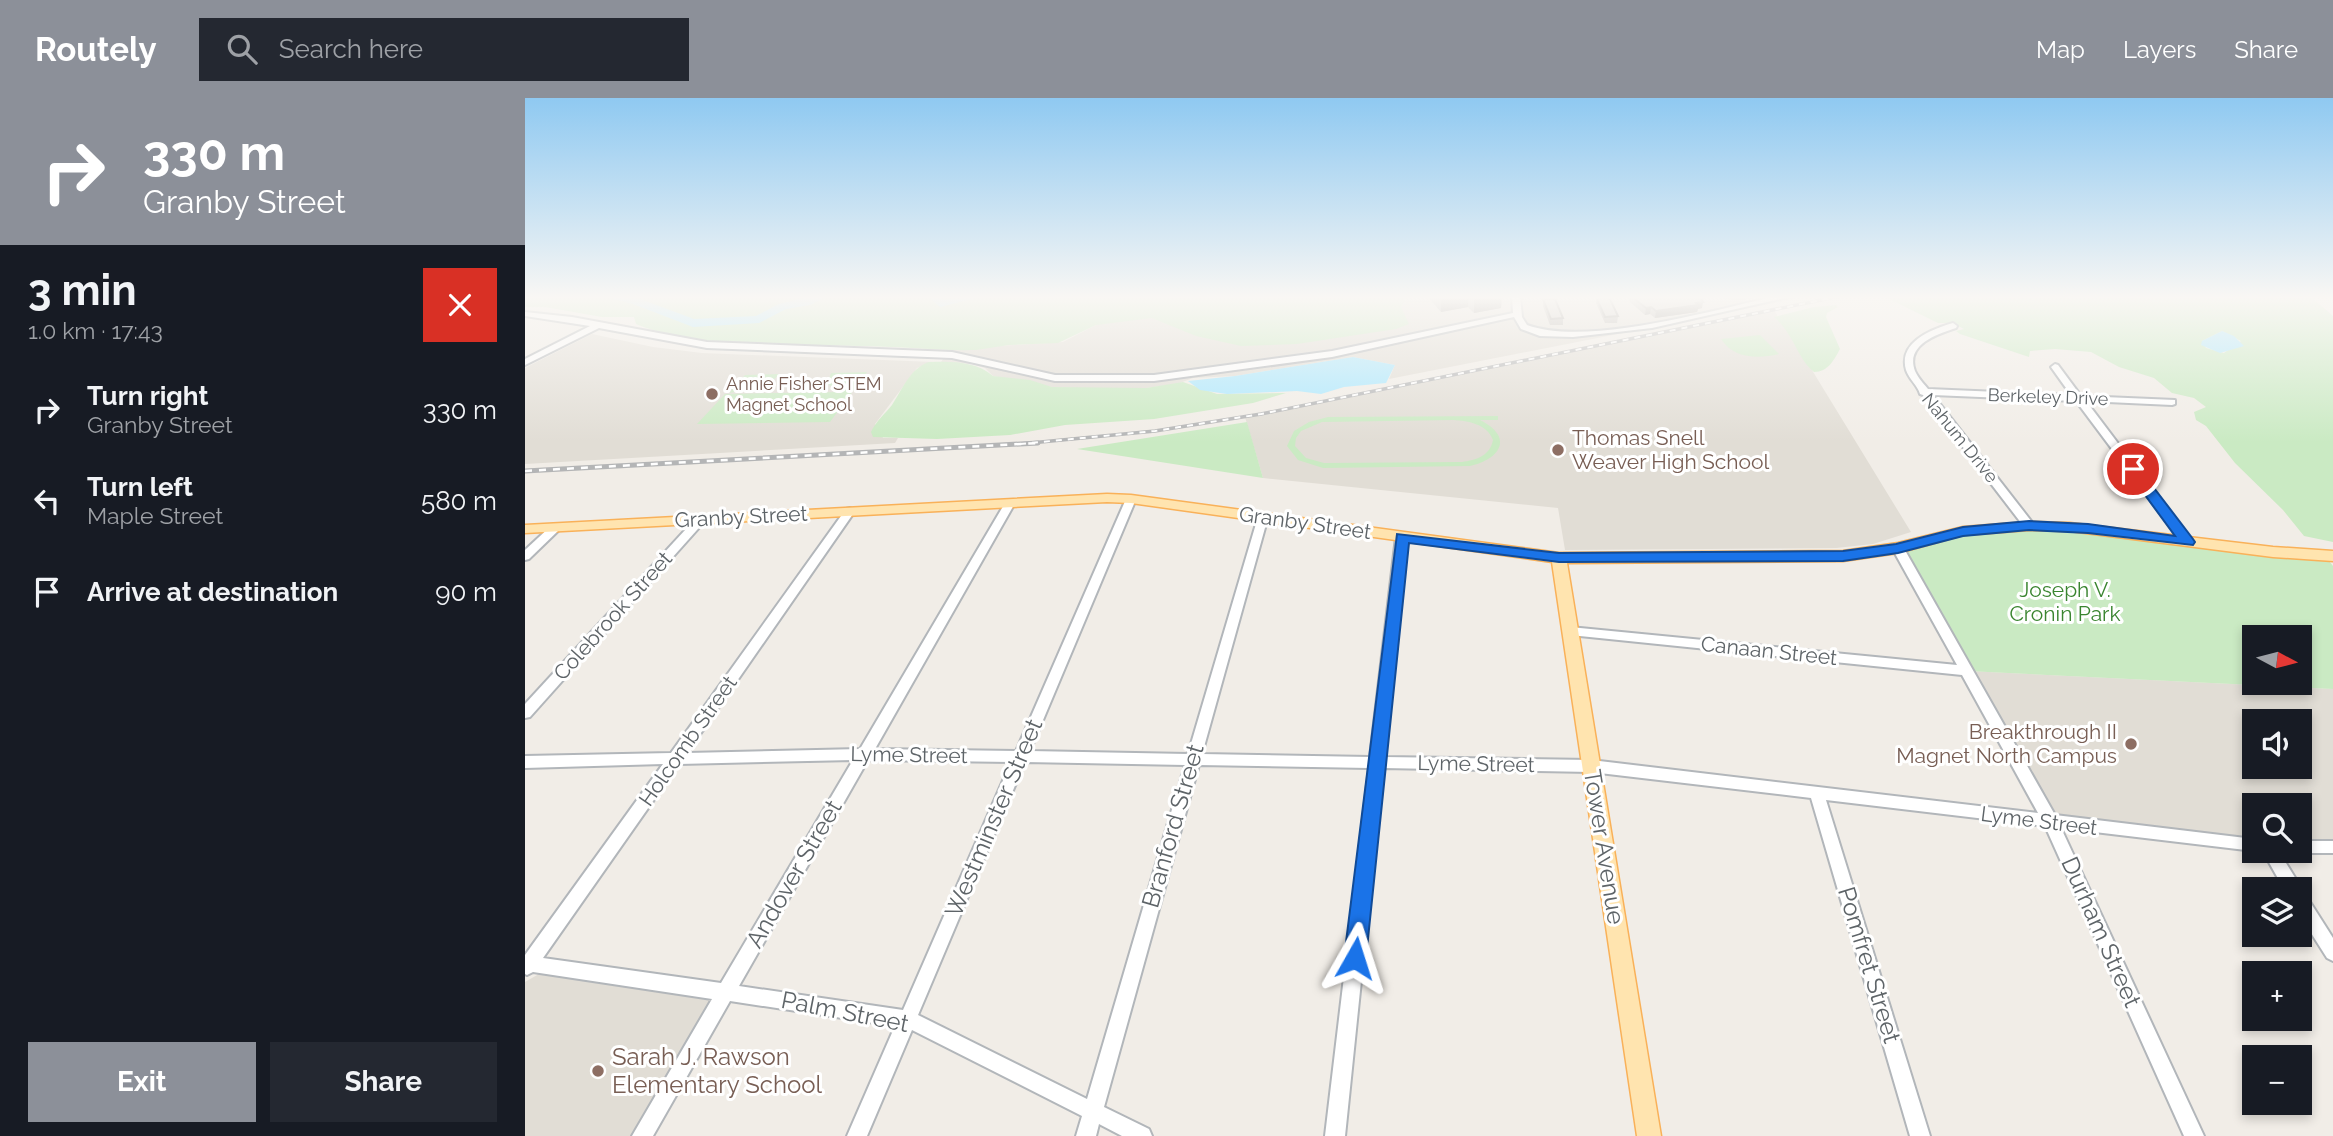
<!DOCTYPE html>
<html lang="en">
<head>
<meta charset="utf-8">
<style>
  body { margin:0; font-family:Raleway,sans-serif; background:#242831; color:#f1f3f6; height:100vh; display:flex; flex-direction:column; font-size:26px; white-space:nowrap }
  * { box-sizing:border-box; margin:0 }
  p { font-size:23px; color:#9ea1a6 }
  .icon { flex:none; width:38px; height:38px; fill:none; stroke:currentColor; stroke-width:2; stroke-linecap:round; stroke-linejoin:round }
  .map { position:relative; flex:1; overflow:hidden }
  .panel { display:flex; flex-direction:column; background:#171b24; width:525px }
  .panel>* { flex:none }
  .hud { background:#8c9099; color:#fff; overflow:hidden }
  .needle { width:46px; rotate:97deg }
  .buttons { position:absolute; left:1717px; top:527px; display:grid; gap:14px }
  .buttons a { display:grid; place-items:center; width:70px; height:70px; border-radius:0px; background:#171b24; box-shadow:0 4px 10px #0003; font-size:35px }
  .pin { position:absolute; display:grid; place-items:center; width:60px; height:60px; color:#fff; margin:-30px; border:4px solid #fff; border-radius:50%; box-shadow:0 2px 7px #0007 }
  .me { position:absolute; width:77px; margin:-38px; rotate:6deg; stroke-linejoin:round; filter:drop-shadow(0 0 5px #0008) }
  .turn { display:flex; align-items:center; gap:24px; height:147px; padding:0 28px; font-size:32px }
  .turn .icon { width:91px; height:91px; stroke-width:2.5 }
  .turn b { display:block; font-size:49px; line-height:60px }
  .round { display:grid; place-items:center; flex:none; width:74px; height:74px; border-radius:0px; background:#242831 }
  .headline { display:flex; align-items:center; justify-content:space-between; height:119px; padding:0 28px }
  h1 { font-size:42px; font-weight:700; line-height:52px }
  .button { display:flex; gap:14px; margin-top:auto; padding:14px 28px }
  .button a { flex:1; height:80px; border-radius:0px; background:#8c9099; color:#fff; font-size:28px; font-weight:700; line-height:80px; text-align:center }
  .button a+a { background:#242831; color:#f1f3f6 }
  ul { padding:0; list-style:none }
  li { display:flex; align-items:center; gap:21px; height:91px; padding:0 28px }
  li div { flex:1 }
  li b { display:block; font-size:26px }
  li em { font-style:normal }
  header { display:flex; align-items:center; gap:42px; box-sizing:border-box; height:98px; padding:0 35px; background:#8c9099; color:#fff }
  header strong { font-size:33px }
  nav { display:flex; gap:38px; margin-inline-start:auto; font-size:24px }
  .search { width:490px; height:63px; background:#242831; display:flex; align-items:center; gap:18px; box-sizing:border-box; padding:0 24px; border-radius:0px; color:#9ea1a6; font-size:26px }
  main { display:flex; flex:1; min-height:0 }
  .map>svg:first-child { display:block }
</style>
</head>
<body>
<header>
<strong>Routely</strong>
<div class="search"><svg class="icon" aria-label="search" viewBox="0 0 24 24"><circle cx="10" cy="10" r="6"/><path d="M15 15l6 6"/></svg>Search here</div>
<nav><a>Map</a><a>Layers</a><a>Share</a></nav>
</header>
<main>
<section class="panel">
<div class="hud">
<div class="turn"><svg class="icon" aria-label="right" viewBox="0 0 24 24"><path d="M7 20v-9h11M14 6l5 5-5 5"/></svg><div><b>330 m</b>Granby Street</div></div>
</div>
<div class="headline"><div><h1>3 min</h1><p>1.0 km · 17:43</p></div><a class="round" style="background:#d93025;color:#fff"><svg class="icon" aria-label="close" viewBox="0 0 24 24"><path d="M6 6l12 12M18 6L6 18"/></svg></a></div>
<ul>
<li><svg class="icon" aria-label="right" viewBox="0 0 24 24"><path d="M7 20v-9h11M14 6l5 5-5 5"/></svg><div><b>Turn right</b><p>Granby Street</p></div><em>330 m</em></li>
<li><svg class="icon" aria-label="left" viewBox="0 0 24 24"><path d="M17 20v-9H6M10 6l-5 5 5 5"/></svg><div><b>Turn left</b><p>Maple Street</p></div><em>580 m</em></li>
<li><svg class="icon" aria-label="arrive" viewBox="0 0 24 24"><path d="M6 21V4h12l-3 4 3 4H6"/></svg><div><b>Arrive at destination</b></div><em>90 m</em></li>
</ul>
<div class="button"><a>Exit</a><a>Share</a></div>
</section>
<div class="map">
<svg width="1808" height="1038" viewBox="0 0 1808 1038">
  <rect width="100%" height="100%" fill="#f1ede7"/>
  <g fill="#e1ddd5" fill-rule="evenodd">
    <path d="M588,198H1286L864,281L870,267L828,259L710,278L668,280L652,286L621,290H549L527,289L468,278L460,270L447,266L416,264L425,251L538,244L571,227Z"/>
    <path d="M1249,212L1252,217L1251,221L1260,228L1386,434L1348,446L1311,450L1040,452L1033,410L738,380L720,319Z"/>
    <path d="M67,236L128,249L177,255L409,264L392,270L350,326L358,340H373L370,345L0,366V270Z"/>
    <path d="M1442,573L1808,591V749H1775L1774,707H1729V747L1526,724ZM1729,623H1774V668H1729Z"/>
    <path d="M14,876L184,902V907L107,1038H0V884Z"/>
  </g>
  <g fill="#caeac3" fill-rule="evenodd">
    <path d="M0,198H881L876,209L884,226L871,231L772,246L716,248L671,238L627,220L571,227L533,245L484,247L451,252C412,253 373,248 333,248C261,246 180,254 111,226L109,219H77L20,209H0Z"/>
    <path d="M1358,198H1785L1808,218V444L1779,438L1758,412L1710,365L1681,328L1671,322L1669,314L1681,309L1669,300L1647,295L1629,280L1594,269L1566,254L1530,251L1505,253L1504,259L1435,236L1431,233L1439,231L1427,225H1413ZM1697,233L1716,243L1699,255L1681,250L1677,243Z"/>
    <path d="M1311,207L1313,209L1302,215L1301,219L1315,251C1309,262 1303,274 1289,274C1272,260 1269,236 1249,219L1289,209Z"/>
    <path d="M1235,237L1254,256C1233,261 1209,261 1196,241Z"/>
    <path d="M404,264C427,263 451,263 468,278L505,282L527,289L621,290L658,284L692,296L761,295L728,305L629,321L540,327L485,337L412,341L348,339L346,334C351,323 360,316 367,307C377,292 385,270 404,264Z"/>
    <path d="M342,274L305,324L172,326L200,296L318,294L302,286L306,275Z"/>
    <path d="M256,276L236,290L204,295L220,277Z"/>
    <path d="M973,318V322H955C989,339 976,361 945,368L798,370L773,362L762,348L769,333L784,324L803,319ZM928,322C944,323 962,326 968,342C965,358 951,362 937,364L799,365L781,360L770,348L771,340L776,333L797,324Z"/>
    <path d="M722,324L738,380L552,351Z"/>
    <path d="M1504,428L1800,458L1808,468V591L1442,573L1373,450L1409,438ZM1729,539H1774V584H1729Z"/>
  </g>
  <g fill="#aae8ff">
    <path d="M1697,233L1709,238L1719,248L1695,255L1676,247L1677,243Z"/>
    <path d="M828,259L870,267L861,285L819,289L796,296L772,293L702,296L675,292L663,283L710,278Z"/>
  </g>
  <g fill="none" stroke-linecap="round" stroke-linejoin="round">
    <g fill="#aae8ff" fill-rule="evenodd">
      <path d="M77,198L115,201L169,221L231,218L254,206L287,198H303L285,207L261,211L234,225L168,229L108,206Z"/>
      <path d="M402,198H414L418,202L458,198L415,209Z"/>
    </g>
    <defs>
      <g id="minor">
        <path d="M987,198H995L997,219L1002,227C1062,249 1188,212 1252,198H1268L1127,230L1048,239L1015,238L996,231L989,219L807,259L629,283H530L427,260L182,250L74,230L0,267V261L65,228L0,218V214L47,219L182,244L427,254L530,277H629L807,253L988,215Z"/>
        <path d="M1428,225L1432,228L1431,230C1412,236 1380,247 1390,273C1393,280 1399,286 1403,291L1546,297L1526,269L1530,266L1533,267L1556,298L1650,302V306L1647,307L1561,303L1666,442L1668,444L1666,446H1658L1551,303L1408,297L1510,428L1508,430H1500L1398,297L1395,296C1393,288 1384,281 1381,272C1373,244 1407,231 1428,225Z"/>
        <path d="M606,398L611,401L505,653L663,656L733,419L738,416L743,419L677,656L845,659L871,439L877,436L883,439L859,659L1066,662L1513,715L1437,577L1045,537L1039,533L1045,529L1432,567L1367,450L1373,446L1377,447L1530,717L1729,741V752H1732L1729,753L1536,730L1679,1038H1659L1520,728L1301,702L1405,1038H1385L1286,700L1066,674L858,670L820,1038H800L844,670L674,667L579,1009L624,1031L627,1038H597L574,1026L571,1038H551L557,1018L387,932L342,1038H322L370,928L205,903L128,1038H107L187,901L8,874L2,877L0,876V857L138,666L0,670V658L146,655L321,411L325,410L330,413L162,655L335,651L480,405L485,402L490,405L350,651L491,653L601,401ZM328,662L196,885L18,860L154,666ZM343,662L486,664L378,912L214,888ZM500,664L660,667L562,1001L393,917Z"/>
        <path d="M176,418L180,419L181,421L180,423L5,619L0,620V606L172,419Z"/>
        <path d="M31,426L35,427L37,429L35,431L4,461L0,462V452L27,427Z"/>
        <path d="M1774,743H1808V755H1774L1769,754L1774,752Z"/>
        <path d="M1737,752H1753L1774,786L1776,791L1774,794V791H1759Z"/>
        <path d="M1774,794L1780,796L1808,840V863L1802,860L1774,816Z"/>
      </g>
      <path id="major" d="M582,396L606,397L1034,455L1318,453L1373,445L1438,429L1504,424L1545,425L1748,449L1808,453V463L1748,459L1545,433L1504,432L1438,437L1373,455L1318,463L1042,465L1136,1038H1112L1027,464L606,405L582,404L0,435V427Z"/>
    </defs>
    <use href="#minor" stroke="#b2b6ba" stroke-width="4"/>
    <use href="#major" stroke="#f9b159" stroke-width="3"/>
    <use href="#minor" fill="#fff" fill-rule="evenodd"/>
    <use href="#major" fill="#ffe4af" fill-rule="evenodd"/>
    <defs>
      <path id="rail-far1" d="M495,346L630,333L736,316L1316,198"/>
      <path id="rail" d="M0,373L513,345"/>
    </defs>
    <use href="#rail-far1" stroke="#b4b5b6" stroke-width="3.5"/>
    <use href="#rail" stroke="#b4b5b6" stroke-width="5"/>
    <use href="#rail-far1" stroke="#fff" stroke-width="2" stroke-dasharray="6" stroke-linecap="butt"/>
    <use href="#rail" stroke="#fff" stroke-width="2.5" stroke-dasharray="7" stroke-linecap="butt"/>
  </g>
  <g fill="#afaca8">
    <path d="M902,198H977L976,210L949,215L943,209L916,214Z"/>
    <path d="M1104,198H1177V210L1173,211L1172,214L1130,220L1125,216L1120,217L1104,203Z"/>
    <path d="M1196,198H1238L1217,202L1200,201Z"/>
    <path d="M1071,199L1093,218L1092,225H1080L1071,205Z"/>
    <path d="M1018,201L1038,220V227H1025L1018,208Z"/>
  </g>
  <g fill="#8f8c88">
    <path d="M916,198H943V209L916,214Z"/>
    <path d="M949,198H977L976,210L949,215Z"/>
    <path d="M1218,198H1238L1217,202Z"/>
    <path d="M1179,199L1177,210L1173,211L1172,214L1130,220L1131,213Z"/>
    <path d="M1126,209L1125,216L1120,217L1121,210Z"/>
  </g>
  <g fill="#ccc8c3" stroke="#8f8c88" stroke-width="2">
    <path d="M1106,198H1177L1179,199L1174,200L1178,204L1171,205L1173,207L1131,213L1126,209L1121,210Z"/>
    <path d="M1071,199H1084L1093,218L1080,219Z"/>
    <path d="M1018,201H1030L1038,220L1026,221Z"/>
  </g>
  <linearGradient id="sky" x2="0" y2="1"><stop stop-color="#8fc9f1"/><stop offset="0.58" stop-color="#f9f7f4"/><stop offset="1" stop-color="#f9f7f4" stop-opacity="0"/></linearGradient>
  <rect width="1808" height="344" fill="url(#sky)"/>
  <path fill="#1a73e8" stroke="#114b97" stroke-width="2" d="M1608,367L1613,369L1668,441L1670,444L1668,447L1563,435L1504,432L1438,438L1373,455L1318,463L1034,464L884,445L841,860L837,867L830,870L822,867L819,860L872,436L1034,455L1318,453L1371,446L1438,429L1504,423L1563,426L1650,438L1601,371Z"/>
  <g fill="#8d6e63" stroke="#fff" stroke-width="2.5">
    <circle cx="187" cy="296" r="7"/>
    <circle cx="1033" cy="352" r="7"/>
    <circle cx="1606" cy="646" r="7"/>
    <circle cx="73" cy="973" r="7"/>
  </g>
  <g text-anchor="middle" stroke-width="6" stroke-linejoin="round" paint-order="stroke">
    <g font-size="18" fill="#785e54" stroke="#fff" text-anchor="start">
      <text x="201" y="292">Annie Fisher STEM<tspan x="201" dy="21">Magnet School</tspan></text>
    </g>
    <g font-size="18" fill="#5e6468" stroke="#fff">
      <text transform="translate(1523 299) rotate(2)" y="6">Berkeley Drive</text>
      <text transform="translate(1435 340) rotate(51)" y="6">Nahum Drive</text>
    </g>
    <g font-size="21" fill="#785e54" stroke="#fff" text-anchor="start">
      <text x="1047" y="347">Thomas Snell<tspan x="1047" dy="24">Weaver High School</tspan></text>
      <text x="1592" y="641" text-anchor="end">Breakthrough II<tspan x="1592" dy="24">Magnet North Campus</tspan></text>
    </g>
    <g font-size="21" fill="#5e6468" stroke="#fff">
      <text transform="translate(216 419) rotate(-3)" y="7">Granby Street</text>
      <text transform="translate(780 425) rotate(8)" y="7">Granby Street</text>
      <text transform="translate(88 518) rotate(-48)" y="7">Colebrook Street</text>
      <text transform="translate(1244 553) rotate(6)" y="7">Canaan Street</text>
      <text transform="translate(163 643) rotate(-55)" y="7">Holcomb Street</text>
      <text transform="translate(384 657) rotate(1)" y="7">Lyme Street</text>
      <text transform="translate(951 666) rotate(1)" y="7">Lyme Street</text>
      <text transform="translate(1514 723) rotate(7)" y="7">Lyme Street</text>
    </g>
    <g font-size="21" fill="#3a8530" stroke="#fff">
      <text x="1540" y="499">Joseph V.<tspan x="1540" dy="24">Cronin Park</tspan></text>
    </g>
    <g font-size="24" fill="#5e6468" stroke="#fff">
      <text transform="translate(469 720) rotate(-67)" y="8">Westminster Street</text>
      <text transform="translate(648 728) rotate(-74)" y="8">Branford Street</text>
      <text transform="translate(1079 749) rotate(81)" y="8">Tower Avenue</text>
      <text transform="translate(269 776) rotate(-60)" y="8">Andover Street</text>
      <text transform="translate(1576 834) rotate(66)" y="8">Durham Street</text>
      <text transform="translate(1344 867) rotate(73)" y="8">Pomfret Street</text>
      <text transform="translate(320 914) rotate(11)" y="8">Palm Street</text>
    </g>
    <g font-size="24" fill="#785e54" stroke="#fff" text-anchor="start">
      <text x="87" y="967">Sarah J. Rawson<tspan x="87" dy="28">Elementary School</tspan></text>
    </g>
  </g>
</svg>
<div class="buttons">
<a><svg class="needle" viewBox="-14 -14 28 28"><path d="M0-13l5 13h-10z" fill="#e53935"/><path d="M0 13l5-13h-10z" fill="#9ea1a6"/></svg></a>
<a><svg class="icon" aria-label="sound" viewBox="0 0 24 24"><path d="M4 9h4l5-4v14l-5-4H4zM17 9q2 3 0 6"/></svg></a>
<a><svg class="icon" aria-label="search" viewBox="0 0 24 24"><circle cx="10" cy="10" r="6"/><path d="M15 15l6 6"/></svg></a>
<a><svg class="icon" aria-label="layers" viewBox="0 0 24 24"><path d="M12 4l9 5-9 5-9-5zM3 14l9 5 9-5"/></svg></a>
<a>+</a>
<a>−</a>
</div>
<div class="pin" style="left:1608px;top:371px;background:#d93025"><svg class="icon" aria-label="arrive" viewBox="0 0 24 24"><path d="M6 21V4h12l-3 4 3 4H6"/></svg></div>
<svg class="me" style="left:830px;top:860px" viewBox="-20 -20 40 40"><path d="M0-17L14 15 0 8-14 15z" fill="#1a73e8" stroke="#fff" stroke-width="4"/></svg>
</div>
</main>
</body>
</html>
